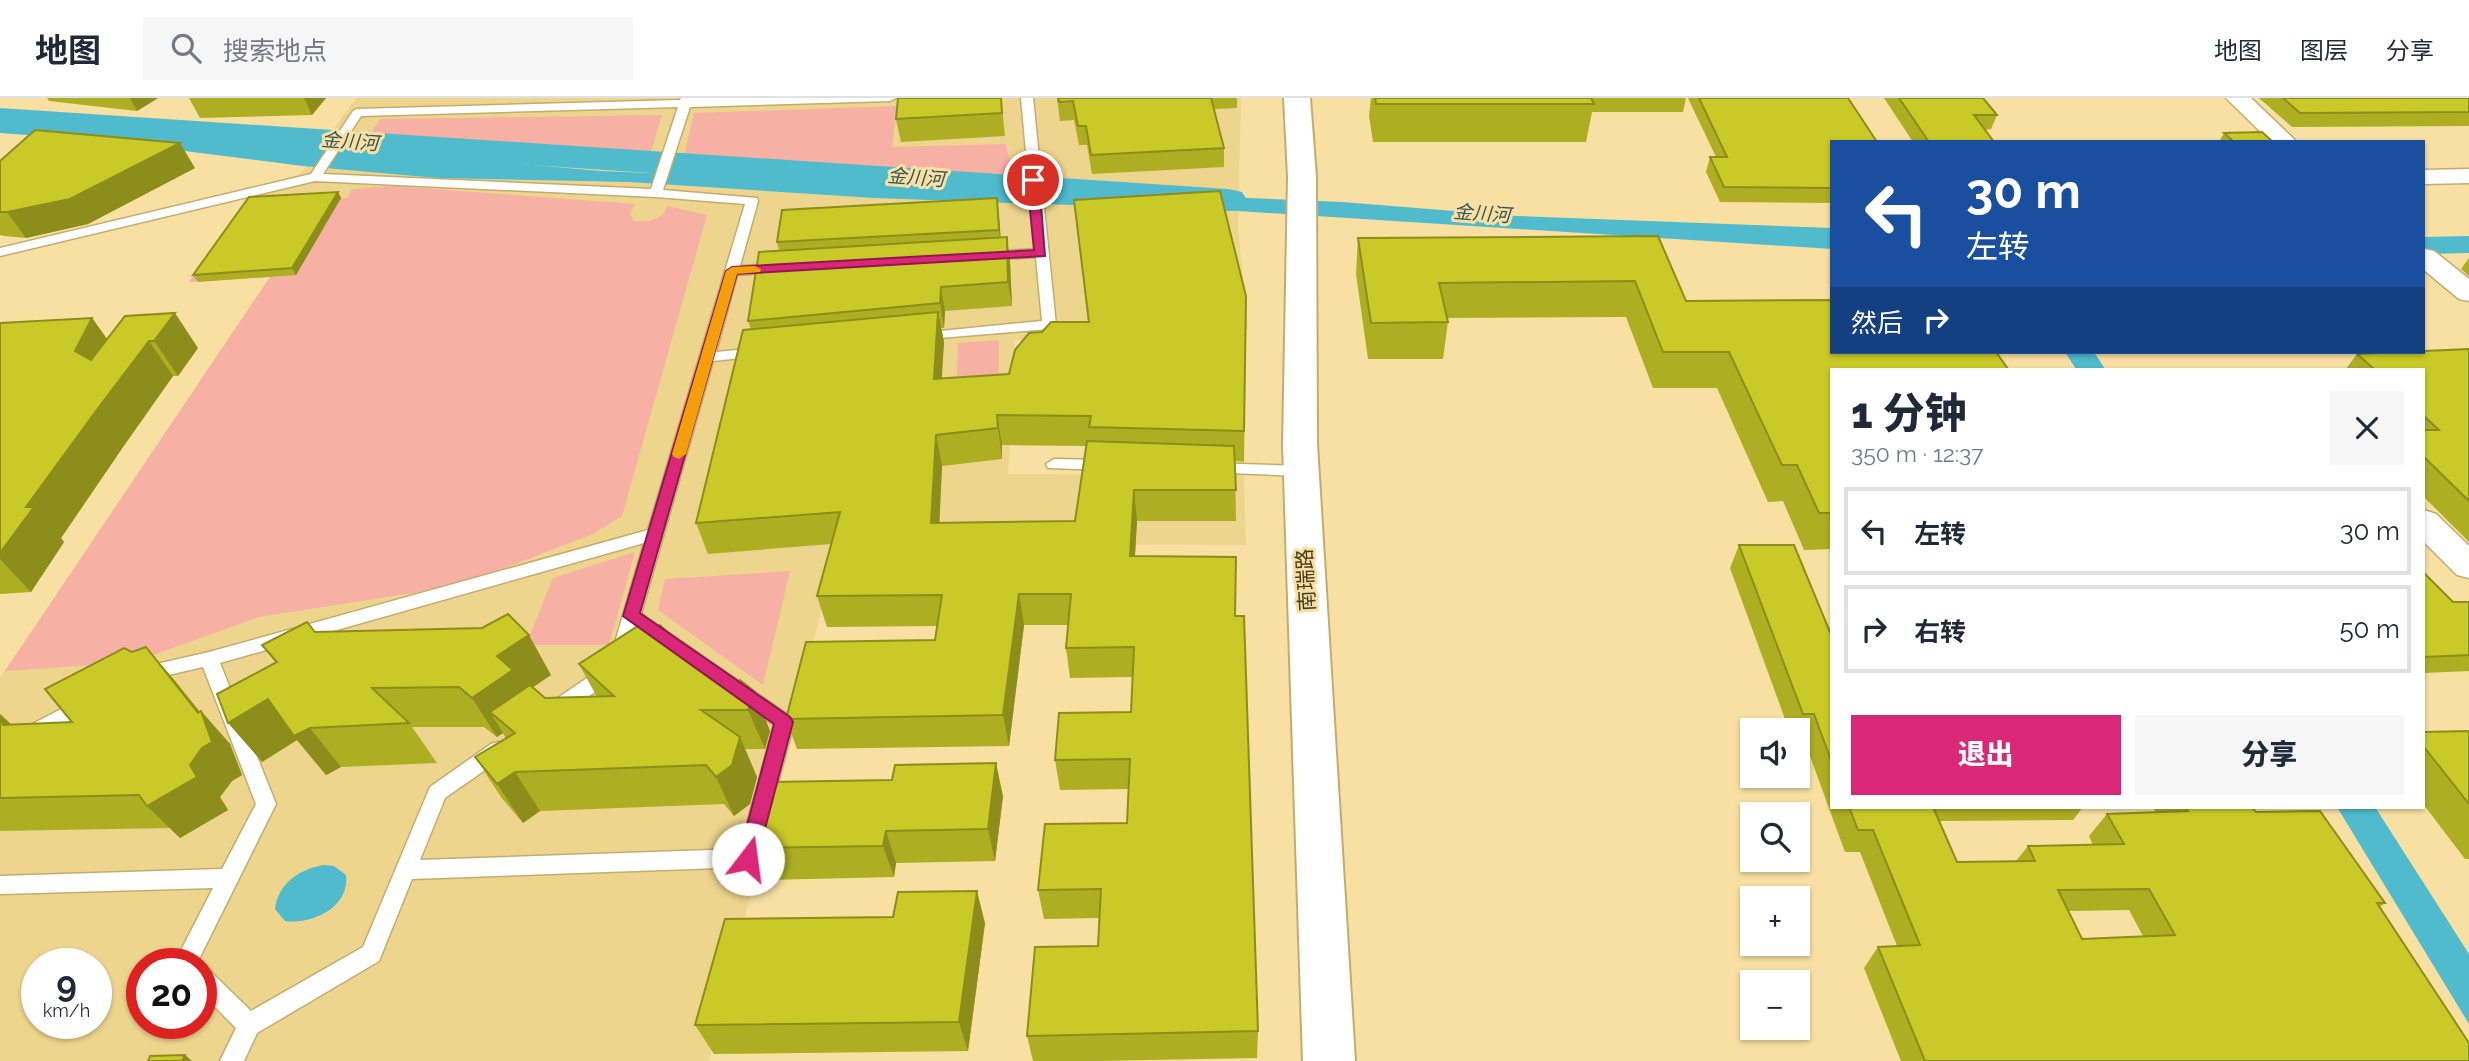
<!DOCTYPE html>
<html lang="zh">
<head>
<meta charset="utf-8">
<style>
  body { margin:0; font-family:Raleway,"Noto Sans SC",sans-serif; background:#f6f6f7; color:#1f2937; height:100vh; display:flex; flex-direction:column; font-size:26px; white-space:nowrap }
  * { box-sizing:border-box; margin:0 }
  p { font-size:23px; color:#747a83 }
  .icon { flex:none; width:38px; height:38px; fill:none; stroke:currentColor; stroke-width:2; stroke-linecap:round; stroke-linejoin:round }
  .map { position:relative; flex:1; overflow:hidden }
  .details { position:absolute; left:1830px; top:270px; width:595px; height:441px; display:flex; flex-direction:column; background:#fff; border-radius:0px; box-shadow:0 2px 5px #0004 }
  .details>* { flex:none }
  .banner { position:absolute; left:1830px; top:42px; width:595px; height:214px; border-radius:0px; box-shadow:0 2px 5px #0004; background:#1a4fa0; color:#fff; overflow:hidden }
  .tools { position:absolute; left:1740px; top:620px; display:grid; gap:14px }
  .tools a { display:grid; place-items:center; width:70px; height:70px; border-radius:0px; background:#fff; box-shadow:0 2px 5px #0004; font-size:35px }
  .speed { position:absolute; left:21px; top:850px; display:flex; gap:14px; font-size:35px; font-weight:700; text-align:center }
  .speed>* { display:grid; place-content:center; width:91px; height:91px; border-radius:50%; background:#fff; box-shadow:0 2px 5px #0004; line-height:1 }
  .speed small { font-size:18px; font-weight:400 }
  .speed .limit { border:10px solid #d22; background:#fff; color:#111 }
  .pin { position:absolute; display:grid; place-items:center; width:60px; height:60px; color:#fff; margin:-30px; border:4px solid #fff; border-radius:50%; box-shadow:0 2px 7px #0007 }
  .me { position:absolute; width:77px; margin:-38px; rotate:15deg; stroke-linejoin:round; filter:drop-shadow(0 0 5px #0008) }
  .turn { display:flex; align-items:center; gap:24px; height:147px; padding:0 21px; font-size:32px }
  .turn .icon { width:91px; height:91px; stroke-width:2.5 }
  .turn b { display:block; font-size:49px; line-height:60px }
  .then { display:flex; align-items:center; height:66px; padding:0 21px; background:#0003; gap:14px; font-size:26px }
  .round { display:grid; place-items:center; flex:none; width:74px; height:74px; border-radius:0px; background:#f6f6f7 }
  .summary { display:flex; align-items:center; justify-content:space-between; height:119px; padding:0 21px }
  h1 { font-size:42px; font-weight:800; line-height:52px }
  .primary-button { display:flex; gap:14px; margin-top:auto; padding:14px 21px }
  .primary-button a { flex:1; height:80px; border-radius:0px; background:#db2777; color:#fff; font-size:28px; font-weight:800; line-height:80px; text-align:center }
  .primary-button a+a { background:#f6f6f7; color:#1f2937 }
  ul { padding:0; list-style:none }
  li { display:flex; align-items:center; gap:21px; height:88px; margin:0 14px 10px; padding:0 7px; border:4px solid #e0e1e3; border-radius:0px }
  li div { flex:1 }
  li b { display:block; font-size:26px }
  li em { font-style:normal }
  header { display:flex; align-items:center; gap:42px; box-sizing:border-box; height:98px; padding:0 35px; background:#fff; border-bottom:2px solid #e0e1e3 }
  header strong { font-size:33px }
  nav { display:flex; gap:38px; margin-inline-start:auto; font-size:24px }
  .search { width:490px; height:63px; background:#f6f6f7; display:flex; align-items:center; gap:18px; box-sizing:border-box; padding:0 24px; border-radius:0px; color:#747a83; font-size:26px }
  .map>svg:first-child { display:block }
</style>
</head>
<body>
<header>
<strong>地图</strong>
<div class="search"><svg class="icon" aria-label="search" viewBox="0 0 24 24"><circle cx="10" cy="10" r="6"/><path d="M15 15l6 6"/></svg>搜索地点</div>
<nav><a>地图</a><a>图层</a><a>分享</a></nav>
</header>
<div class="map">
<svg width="2469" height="963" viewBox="0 0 2469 963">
  <rect width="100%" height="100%" fill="#f7e0a2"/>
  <path fill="#eed58e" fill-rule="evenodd" d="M356,0H1241L1238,131L1248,231L1015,242L1008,376L1244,377L1246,447L1003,446L835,458L709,963H0V580L270,179L189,184L245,106L301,75ZM37,866H96V926H37ZM142,866H201V926H142Z"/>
  <g fill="#f6b0a4">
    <path d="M897,8L892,49L1006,46L1014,85L682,68L694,15Z"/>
    <path d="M662,17L646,69L366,43L380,21Z"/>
    <path d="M395,88L635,106L630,116L634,123H650L663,117L667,108L707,117L622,418L593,436L458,488L259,519L134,564L5,573L270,179L189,184L245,106L347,100L352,91Z"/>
    <path d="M999,242V295L940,298L942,279L957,278L958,245Z"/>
    <path d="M635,454L609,547H526L553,480Z"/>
    <path d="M790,473L763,587L658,512L665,481Z"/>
  </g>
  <g fill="#4fbbcd">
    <path d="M0,20L601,73L1342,104L1517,118L1832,130V151L1238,113L874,100L629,84L437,80L303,68L97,42L0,35Z"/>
    <path d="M2469,138V155L2424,156V139Z"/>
    <path d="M2065,254H2094L2105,271H2076Z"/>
    <path d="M2337,709H2375L2469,856V926Z"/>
    <path d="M324,767L334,768L346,777C350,809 312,827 285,823L275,811C278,785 300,771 324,767Z"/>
  </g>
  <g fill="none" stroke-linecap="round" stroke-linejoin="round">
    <path fill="#4fbbcd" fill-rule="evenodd" d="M0,10L1228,91L1242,94L1247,102L1242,110L1228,113L0,32Z"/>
    <defs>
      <g id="lane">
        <path d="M681,0H896L890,3L690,9L663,92L757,100L758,103L740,168L777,166L784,170L777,174L737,177L716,254L760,250L767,254L760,258L713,263L641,516L791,619L794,624L758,760L755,766L748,769L412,781L379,863L257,935L244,963H220L236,930L201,895V869L209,872L251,913L363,849L430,689L491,646L498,644L505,646L508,652L505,658L445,700L420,762L740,751L774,627L637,531L624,574L560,618L553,621L546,618L543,613L546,608L609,565L644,445L220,565L276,706L198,863L199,866L175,864L213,790L0,796V778L222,771L256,706L203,569L142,583L135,581L133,576L135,571L209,554L648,432L745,106L656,99L315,83L0,158V150L311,76L353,13L357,11L680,2ZM678,9L651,91L323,76L361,18Z"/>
        <path d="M1021,0H1033L1056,227L1049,231L915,242V236L920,235L1042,223L1036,159L987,162L980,158L987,154L1035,151Z"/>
        <path d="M1054,361L1107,362L1115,367L1107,372L1048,370L1046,366Z"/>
        <path d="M1211,365L1301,368L1309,373L1301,378L1205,374L1203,370Z"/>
        <path d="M86,598L93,600L96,605L93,610L0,660V643Z"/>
      </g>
      <g id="street">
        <path d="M2226,0H2251L2297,44H2271Z"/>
        <path d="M2469,71V85L2424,86V72Z"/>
        <path d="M2424,151L2434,153L2469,181V203L2459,201L2424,172Z"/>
        <path d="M2424,412L2436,416L2469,448V480L2457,477L2424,444Z"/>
      </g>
      <path id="secondary" d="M1284,0H1310L1316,79L1317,346L1355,963H1303L1283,346L1288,79Z"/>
    </defs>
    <use href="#lane" stroke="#c2ac6f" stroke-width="3"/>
    <use href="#street" stroke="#c2ac6f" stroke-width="3"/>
    <use href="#secondary" stroke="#c2ac6f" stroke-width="4"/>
    <use href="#lane" fill="#fff" fill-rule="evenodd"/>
    <use href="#street" fill="#fff" fill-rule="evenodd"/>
    <use href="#secondary" fill="#fff" fill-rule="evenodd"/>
  </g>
  <g fill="#adae22" fill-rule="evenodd">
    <path d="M47,0H158L137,13L49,3Z"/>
    <path d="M189,0H326L312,17L200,20Z"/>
    <path d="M1001,0L1005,38L901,44L896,21Z"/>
    <path d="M1057,0H1237V10L1214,11L1224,50V69L1092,76L1087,47H1079L1074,22L1060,23Z"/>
    <path d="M1371,0H1686L1683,14H1592L1586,44H1373L1369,18Z"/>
    <path d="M1688,0H1848L1832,44V105L1720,104L1706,74L1710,59H1716Z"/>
    <path d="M1884,0H1983L1997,17L1991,31L1985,32L1994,44H1913Z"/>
    <path d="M2259,0H2469V28L2292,29Z"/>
    <path d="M2224,35L2273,44H2219Z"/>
    <path d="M0,63L195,70L88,126L26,140L4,138L0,137Z"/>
    <path d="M338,94L341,100L296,177L198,184L193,177Z"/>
    <path d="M997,100L1001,140L1010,164L1012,208L945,213L944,230H941L944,244L941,280L1009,276L1042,234L1088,224L1074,102L1246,198L1244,364L1235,363L1236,423H1137L1135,458L1235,518L1258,933L1257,960L1094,963H1033L1027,938L1098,848L1099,820L1044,821L1038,792L1127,725L1129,691L1060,692L1055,662L1131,614L1133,579L1070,580L1066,550L1068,527H1024L1009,648L797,651L786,621L935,542L937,528L827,529L817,498L831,446L708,456L696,425L751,231L748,223L779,153L777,144ZM1002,347L1086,348L1075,423L939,425L942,368L1002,361Z"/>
    <path d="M1658,138L1686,203L1832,271V451L1804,452L1783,403L1768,404L1717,290H1653L1626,219L1447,220L1448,224L1443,261H1368L1356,176L1358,140Z"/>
    <path d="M2469,160V178L2461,171Z"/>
    <path d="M125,218L198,250L178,278H173L123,349L61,440L64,444L31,494L0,496V225L92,220L107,241Z"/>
    <path d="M2469,251V444L2424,399V271H2346L2357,256Z"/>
    <path d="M1739,447L1832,539V709H2083L2073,722L1939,723L1957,764L2016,763L2028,748L2093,747L2089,738L2107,716L2156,714L2152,709H2252L2256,714L2385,805L2380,809L2469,963H1901L1864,870L1878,849L1897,848L1860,754H1845L1803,639H1797V632H1789L1730,470ZM2129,812L2143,838L2082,841L2068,813Z"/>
    <path d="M2424,475L2453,504H2469V573L2424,575Z"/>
    <path d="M262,547L551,577L532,589L545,600L597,599L579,566L727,591L754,593L770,633L765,651H745L757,679L750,706L734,718L724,706L540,713L523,725L501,699L475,659L506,641L503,635L497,639L484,629H412L437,665L341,669L326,677L297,642L262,664L276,565Z"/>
    <path d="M146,549L175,583L200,614L201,613L230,646L242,677L232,683L220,699L228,712L180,740L170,730L0,733V616L11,626L72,624L132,554Z"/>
    <path d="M2469,633V761H2465L2424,707V634Z"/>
    <path d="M1003,698L995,763L896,765L894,779L767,782L753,750Z"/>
    <path d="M985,825L968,953L714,956L695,927Z"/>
  </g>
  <g fill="#8d8d1b">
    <path d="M130,0H158L137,13Z"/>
    <path d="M304,0H326L312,17Z"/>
    <path d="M180,45L195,70L88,126L26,140L7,114Z"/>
    <path d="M338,94L341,100L296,177L292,170Z"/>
    <path d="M997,100L999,119L1001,150L999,132Z"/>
    <path d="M1007,139L1010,164L1012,208L1008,184Z"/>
    <path d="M941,189L945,213L944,230L940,205Z"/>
    <path d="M938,214L944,244L940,311L934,281Z"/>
    <path d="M175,215L198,250L178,278L154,243Z"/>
    <path d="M92,220L117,255L101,288L75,253Z"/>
    <path d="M149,243L173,278L123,349L61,440L64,444L31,494L0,461V455L26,409L96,313Z"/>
    <path d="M997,317L1002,347V361L998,330Z"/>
    <path d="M936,337L942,368L938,456L931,425Z"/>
    <path d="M1134,392L1137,423L1133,489L1130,458Z"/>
    <path d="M1019,496L1024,527L1009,648L1003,617Z"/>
    <path d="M529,537L551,577L526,594L490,614L503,635L497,639L472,600L497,558Z"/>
    <path d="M146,549L175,583L202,617L201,613L230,646L242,677L232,683L220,699L228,712L180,740L147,708L190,667L198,615Z"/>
    <path d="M754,593L770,633L765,651L748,612Z"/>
    <path d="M268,601L310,630L341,669L326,677L297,642L262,664L228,625Z"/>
    <path d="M0,616L33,647L3,627Z"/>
    <path d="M740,639L757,679L750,706L734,718L716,679Z"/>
    <path d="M996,665L1003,698L995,763L988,731Z"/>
    <path d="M515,674L540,713L523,725L497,686Z"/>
    <path d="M886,733L896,765L894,779L883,748Z"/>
    <path d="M977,793L985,825L968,953L959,924Z"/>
    <path d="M185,957L192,963H182Z"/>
  </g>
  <g fill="#c9ca27" stroke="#8d8d1b" stroke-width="2" fill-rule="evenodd">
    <path d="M898,0H1001L1002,15L896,21Z"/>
    <path d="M1058,0H1211L1224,50L1091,57L1086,28H1078L1073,3L1059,4Z"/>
    <path d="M1375,0H1591L1594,6H1376Z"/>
    <path d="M1699,0H1848L1877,44H1832V90L1724,89L1710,59H1727Z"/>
    <path d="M1899,0H1983L1997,17H1974L1994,44H1929Z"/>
    <path d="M2283,0H2469V14L2300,15Z"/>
    <path d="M35,32L180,45L70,101L7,114H0V63Z"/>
    <path d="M2262,34L2273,44H2234L2224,35Z"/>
    <path d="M1220,93L1246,198L1244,333L1089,329L1091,318L997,317L998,330L936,337L931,425L1075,423L1087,343L1234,348L1236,392H1134L1130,458L1236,459L1235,518H1244L1258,933L1027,938L1035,849L1098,848L1101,791L1038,792L1045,726L1127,725L1130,661L1055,662L1059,615L1131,614L1134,549L1066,550L1071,496H1019L1003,617L786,621L806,544L935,542L942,497L817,498L840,414L696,425L743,232L938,214L934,281L1009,276L1015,252L1029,235L1042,234L1051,224H1089L1074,102Z"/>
    <path d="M338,94L292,170L193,177L249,99Z"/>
    <path d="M997,100L999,132L777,144L782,112Z"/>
    <path d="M1658,138L1686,203L1832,202V254H1996L2008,271H1832V415H1819L1797,367H1782L1729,254H1663L1635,183L1439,185L1448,224L1371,225L1358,140Z"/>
    <path d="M1007,139L1008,184L941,189L940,205L748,223L759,154Z"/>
    <path d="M175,215L154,243H149L96,313L26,409H34L0,455V225L92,220L75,253L91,262L125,218Z"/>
    <path d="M2469,251V403L2424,359V332H2439L2424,318V271H2374L2357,256Z"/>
    <path d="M1739,447H1794L1832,539V665L1814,616H1803Z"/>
    <path d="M2424,475L2453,504H2469V557L2424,559Z"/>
    <path d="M508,516L529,537L497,558L513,572L472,600L459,589L372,590L409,625L310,630L294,638L268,601L228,625L217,596L277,564L262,547L307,524L315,534L482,530Z"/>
    <path d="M660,527L727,591L740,582L754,593L748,612H701L740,639L732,667L716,679L706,667L515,674L497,686L475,659L515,635L490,614L530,587L545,600L614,598L579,566L638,528L648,533Z"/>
    <path d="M146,549L198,615L201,613L212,644L202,650L190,667L197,679L147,708L139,697L0,700V619L3,627L72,624L45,591L124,550L132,554Z"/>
    <path d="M2469,633V706L2424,649V634Z"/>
    <path d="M996,665L988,731L886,733L883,748L753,750L770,684L892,682L895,667Z"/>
    <path d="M1849,709H1933L1957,764L2035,763L2028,748L2124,746L2107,716L2188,713L2185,709H2252L2256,714L2320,713L2385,805H2377L2469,945V963H1925L1878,849L1920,847L1873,732H1858ZM2149,791L2175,837L2082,841L2058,792Z"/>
    <path d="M977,793L959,924L695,927L725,821L893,819L898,794Z"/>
    <path d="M185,957L182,963H148L150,958Z"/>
  </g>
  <path fill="#db2777" stroke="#8e194d" stroke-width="2" d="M1033,79L1039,82L1045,158L737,176L640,515L790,619L793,624L757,761L755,766H741L738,761L774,626L623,518L726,173L732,169L1034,152L1027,82Z"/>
  <path fill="#f59e0b" d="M755,168L761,171L760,174L737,176L686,356L679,361L674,359L672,356L726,173L732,169Z"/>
  <g text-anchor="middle" stroke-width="6" stroke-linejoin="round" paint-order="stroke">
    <g font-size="19" font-style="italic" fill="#34555b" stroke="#f7e0a2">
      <text transform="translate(350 43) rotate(4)" y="7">金川河</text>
      <text transform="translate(916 79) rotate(4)" y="7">金川河</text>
      <text transform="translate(1482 115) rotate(4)" y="7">金川河</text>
    </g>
    <g font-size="21" fill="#453c22" stroke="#f7e0a2">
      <text transform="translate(1306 482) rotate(-93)" y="7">南瑞路</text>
    </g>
  </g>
</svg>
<div class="tools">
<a><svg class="icon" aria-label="sound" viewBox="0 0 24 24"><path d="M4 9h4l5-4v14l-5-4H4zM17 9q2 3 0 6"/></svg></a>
<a><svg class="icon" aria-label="search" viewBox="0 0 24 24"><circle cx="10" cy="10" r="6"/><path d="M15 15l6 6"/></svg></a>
<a>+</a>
<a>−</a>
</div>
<div class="speed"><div>9<small>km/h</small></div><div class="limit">20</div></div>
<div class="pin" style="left:1033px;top:82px;background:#d93025"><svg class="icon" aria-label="arrive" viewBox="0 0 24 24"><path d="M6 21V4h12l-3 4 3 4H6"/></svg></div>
<svg class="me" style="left:748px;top:761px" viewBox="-20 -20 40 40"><circle r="19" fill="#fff"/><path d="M0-13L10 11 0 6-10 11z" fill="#db2777"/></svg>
<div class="banner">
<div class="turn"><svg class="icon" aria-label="left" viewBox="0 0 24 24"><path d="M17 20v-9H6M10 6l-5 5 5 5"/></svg><div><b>30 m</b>左转</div></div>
<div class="then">然后<svg class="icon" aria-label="right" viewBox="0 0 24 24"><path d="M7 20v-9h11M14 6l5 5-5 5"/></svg></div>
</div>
<section class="details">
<div class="summary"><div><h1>1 分钟</h1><p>350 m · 12:37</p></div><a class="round"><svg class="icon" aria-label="close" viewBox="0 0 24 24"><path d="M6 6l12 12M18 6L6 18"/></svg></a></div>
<ul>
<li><svg class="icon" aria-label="left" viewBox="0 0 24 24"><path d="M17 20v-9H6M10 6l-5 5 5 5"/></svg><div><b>左转</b></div><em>30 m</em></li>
<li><svg class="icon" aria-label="right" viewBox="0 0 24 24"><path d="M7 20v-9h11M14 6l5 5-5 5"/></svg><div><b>右转</b></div><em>50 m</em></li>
</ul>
<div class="primary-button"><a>退出</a><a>分享</a></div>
</section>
</div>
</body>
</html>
